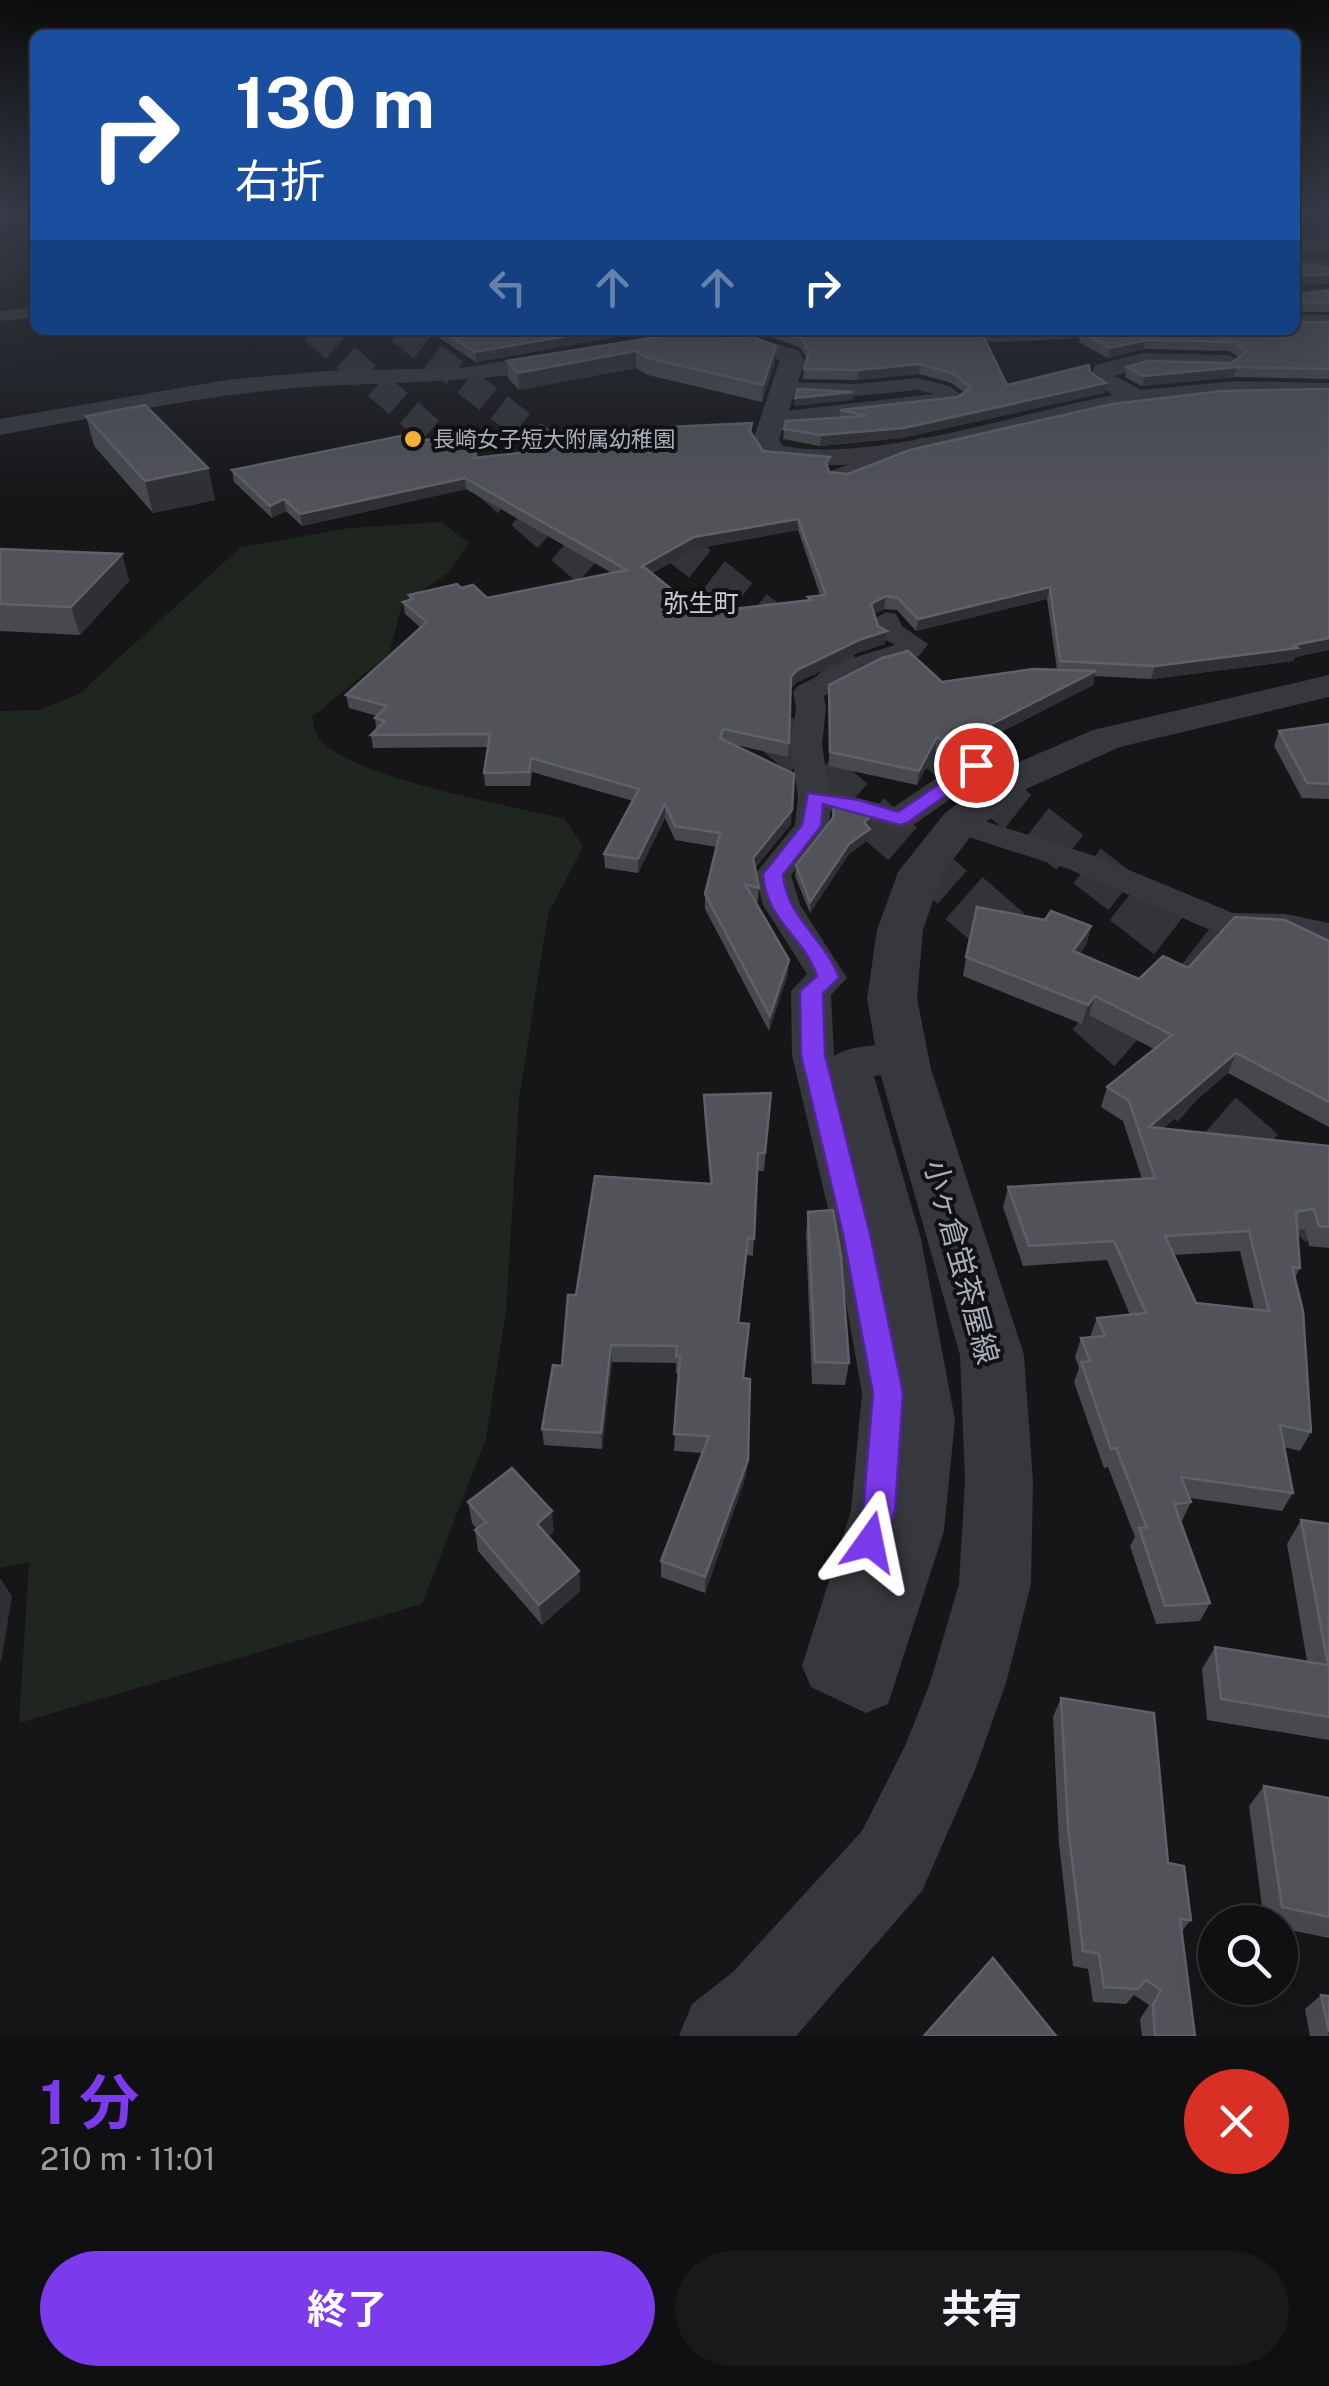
<!DOCTYPE html>
<html lang="ja">
<head>
<meta charset="utf-8">
<style>
  body { margin:0; font-family:"Public Sans","Noto Sans JP",sans-serif; background:#19191b; color:#f1f3f6; height:100vh; display:flex; flex-direction:column; font-size:38px; white-space:nowrap }
  * { box-sizing:border-box; margin:0 }
  p { font-size:32px; color:#9c9d9f }
  .icon { flex:none; width:55px; height:55px; fill:none; stroke:currentColor; stroke-width:2; stroke-linecap:round; stroke-linejoin:round }
  .map { position:relative; height:2036px; overflow:hidden }
  .panel { display:flex; flex-direction:column; background:#101012; flex:1 }
  .panel>* { flex:none }
  .banner { position:absolute; left:30px; top:30px; width:1270px; height:305px; border-radius:15px; box-shadow:0 10px 40px #0002,0 0 0 2px #303032; background:#1a4fa0; color:#fff; overflow:hidden }
  .tools { position:absolute; left:1198px; top:1905px; display:grid; gap:20px }
  .tools a { display:grid; place-items:center; width:100px; height:100px; border-radius:50%; background:#101012; box-shadow:0 10px 40px #0002,0 0 0 2px #303032; font-size:50px }
  .pin { position:absolute; display:grid; place-items:center; width:85px; height:85px; color:#fff; margin:-42px; border:5px solid #fff; border-radius:50%; box-shadow:0 2px 10px #0007 }
  .me { position:absolute; width:110px; margin:-55px; rotate:12deg; stroke-linejoin:round; filter:drop-shadow(0 0 8px #0008) }
  .turn { display:flex; align-items:center; gap:35px; height:210px; padding:0 40px; font-size:45px }
  .turn .icon { width:130px; height:130px; stroke-width:2.5 }
  .turn b { display:block; font-size:70px; line-height:85px }
  .lanes { display:flex; align-items:center; height:95px; padding:0 40px; background:#0003; justify-content:center; gap:50px; direction:ltr }
  .lanes .off { opacity:.35 }
  .round { display:grid; place-items:center; flex:none; width:105px; height:105px; border-radius:52px; background:#19191b }
  .summary { display:flex; align-items:center; justify-content:space-between; height:170px; padding:0 40px }
  h1 { font-size:60px; font-weight:700; line-height:75px; color:#7c3aed }
  .button { display:flex; gap:20px; margin-top:auto; padding:20px 40px }
  .button a { flex:1; height:115px; border-radius:60px; background:#7c3aed; color:#fff; font-size:40px; font-weight:700; line-height:115px; text-align:center }
  .button a+a { background:#19191b; color:#f1f3f6 }
  .map>svg:first-child { display:block }
</style>
</head>
<body>
<div class="map">
<svg width="1329" height="2036" viewBox="0 0 1329 2036">
  <rect width="100%" height="100%" fill="#161618"/>
  <path fill="#1e261f" d="M441,522L469,543L448,573L402,605L389,654L312,717C314,724 315,734 319,739C354,779 510,805 565,819L583,847L548,914L519,1099L506,1311L486,1438L422,1604L19,1723L29,1562L0,1568V711L39,710L79,694L241,547L350,528Z"/>
  <g fill="none" stroke-linecap="round" stroke-linejoin="round">
    <g stroke="#333438" stroke-width="28" stroke-dasharray="28 14" stroke-linecap="butt">
      <path d="M314,330L486,480"/>
      <path d="M400,330L592,480"/>
    </g>
    <g stroke="#333438" stroke-width="35" stroke-dasharray="35 18" stroke-linecap="butt">
      <path d="M483,477L652,625"/>
      <path d="M589,477L830,666"/>
    </g>
    <g stroke="#333438" stroke-width="44" stroke-dasharray="44 22" stroke-linecap="butt">
      <path d="M827,663L1131,900"/>
      <path d="M770,728L967,900"/>
    </g>
    <g stroke="#333438" stroke-width="56" stroke-dasharray="56 28" stroke-linecap="butt">
      <path d="M964,898L1306,1196"/>
      <path d="M1127,898L1329,1055"/>
    </g>
    <path stroke="#333438" stroke-width="70" stroke-dasharray="70 35" stroke-linecap="butt" d="M1303,1193L1329,1216"/>
    <g fill="#37383d" fill-rule="evenodd">
      <path d="M1295,214H1318L1295,223Z"/>
      <path d="M1295,260H1329V272L1295,270Z"/>
      <path d="M35,307V317L0,321V311Z"/>
      <path d="M918,378L949,386L966,398L956,404L776,424L766,418L776,412L934,394L918,390L857,396L785,392L775,386L778,382L857,384Z"/>
      <path d="M923,437L934,443L931,448L847,481H831L828,476L831,471Z"/>
      <path d="M886,612L896,614L902,626L928,644L919,656L879,668L824,696L826,709L822,744L829,791L894,807L966,758C984,754 1017,764 1028,780L1023,787L1012,790L980,778L912,826L900,829L830,811L829,826L791,875L800,905L847,978L831,995L834,1056C854,1043 894,1043 918,1050L924,1060L918,1070L874,1076L921,1239L955,1420L944,1531L888,1704L866,1713L811,1687L802,1666L851,1511L862,1393L834,1234L792,1055L791,991L807,974L763,905L755,874L795,825L798,797L790,744L796,709L793,692L798,686L859,656L895,645L880,637L872,620Z"/>
      <path d="M959,813L1095,856L1233,913L1286,914L1329,923V947L1286,936L1215,932L1071,870L947,830L942,823L947,816Z"/>
    </g>
    <g fill="#37383d" fill-rule="evenodd">
      <path d="M1329,238V250L1295,253V241Z"/>
      <rect x="1295" y="315" width="34" height="14"/>
      <path d="M911,330H1103L1092,337C1058,339 932,351 911,330Z"/>
      <path d="M708,332L741,334L798,350L805,361L779,440L783,446C875,463 1019,413 1113,395L1090,379L1095,365L1144,353L1229,355L1241,362L1229,369L1144,367L1115,376L1141,390L1234,381L1329,383V397C1255,394 1182,397 1109,411C1003,432 870,484 763,458L753,440L780,360L740,348L700,344L697,339Z"/>
      <path d="M575,350L583,352L587,357L583,362C488,386 391,380 294,388C195,397 98,417 0,435V419L232,379L327,371L462,368Z"/>
      <path d="M1329,675V697L1120,747L1026,789L974,832L942,874L923,930L917,998L931,1069L1024,1355L1033,1481L1031,1584L1006,1683L975,1770L922,1891L796,2036H679L692,2004L733,1972L862,1831L905,1746L930,1683L959,1584L965,1481L960,1355L879,1069L867,998L877,930L898,872L944,814L998,771L1093,730Z"/>
    </g>
  </g>
  <g fill="#47494d" fill-rule="evenodd">
    <path d="M1295,264L1329,269V283L1295,285L1298,294L1329,290V312H1295Z"/>
    <path d="M1295,322H1329V379L1234,377L1142,386L1125,377L1127,367L1231,363L1239,357L1229,351L1144,349L1108,358L1079,342L1081,332Z"/>
    <path d="M427,330H468L471,333L538,335L558,330H693L632,334L476,362Z"/>
    <path d="M735,330H793L1007,385L1090,372L1106,383L1104,393L902,438L820,446L783,439L784,429L839,418L840,410L958,397L964,392L951,383L919,374L857,380L803,379L804,369L807,359L801,348L757,332Z"/>
    <path d="M676,334L775,362L762,402L648,375L636,368L519,390L508,378L507,361Z"/>
    <path d="M1329,389V650L1295,657L1293,661L1151,679L1094,676L1093,685L950,758L935,751L917,785L829,766V685L942,682L1057,670L1047,599L916,631L897,610L884,609L874,614L878,626L887,631L885,644L857,653L796,683L791,689L788,757L732,744L791,824L755,868L759,888L758,902L755,901L788,974L769,1031L705,909V894L717,847L675,840L665,818L638,873L605,868L604,854L633,801L532,772L530,786H485L484,773L488,747L373,748L371,735L376,729L375,718L377,716L349,708L346,695L421,628L405,614L403,602L409,600V595L461,588L487,598L612,573L466,489L302,526L286,511L272,518L234,482L232,470L402,441L478,448L477,457L573,447L571,435L752,423L751,433L763,451L829,468V472L848,474ZM798,530L820,595L808,597V601L724,610L695,608L652,573L694,549Z"/>
    <path d="M86,416L208,468L215,500L153,513L94,446Z"/>
    <path d="M0,549L122,554L129,581L80,635L0,631Z"/>
    <path d="M1329,724V799L1302,798L1274,746L1279,731Z"/>
    <path d="M872,816L871,827L869,828L868,840L848,855L810,913L795,876L796,865Z"/>
    <path d="M1045,920L1091,926L1086,945L1080,954L1139,979L1329,941V1127L1228,1073L1163,1128L1329,1146V1248L1309,1246L1305,1229L1297,1230L1300,1268L1295,1278L1311,1432L1300,1451L1284,1447L1293,1493L1282,1511L1190,1498L1191,1502L1182,1521H1180L1210,1603L1200,1621L1156,1624L1130,1546L1135,1537L1108,1467L1104,1468L1074,1382L1079,1368L1075,1357L1081,1338L1090,1337L1097,1318L1130,1315L1107,1260L1023,1266L1003,1207L1008,1187L1142,1179L1123,1121L1101,1107L1107,1087L1154,1049L1089,1015L1082,1024L963,976L966,957ZM1240,1251L1254,1309L1196,1303L1174,1255Z"/>
    <path d="M771,1093L764,1171H757L753,1256L747,1255L739,1323L744,1378L746,1476L705,1593L661,1577V1561L703,1453L674,1451L679,1374L676,1373V1363L612,1362L602,1449L544,1445L542,1429L562,1366L576,1295L710,1184L704,1112V1095Z"/>
    <path d="M808,1212L849,1363L845,1385L812,1384L806,1234Z"/>
    <path d="M468,1502L554,1531L548,1537L579,1571L580,1591L542,1625L478,1551L475,1530L477,1529L472,1523Z"/>
    <path d="M1301,1520L1329,1524V1740L1207,1720L1202,1669L1215,1647L1307,1661L1287,1544Z"/>
    <path d="M1061,1698L1168,1863L1191,1920L1181,1932L1195,2036H1142L1140,2019L1149,2005L1134,1995L1126,2004L1093,2002L1088,1969L1073,1966L1059,1844L1053,1717Z"/>
    <path d="M1264,1786L1329,1798V1938L1280,1928V1922H1264L1249,1806Z"/>
    <path d="M1321,1995L1329,2036H1310L1305,2009Z"/>
  </g>
  <g fill="#2f3033">
    <path d="M1329,274V282L1295,285V279L1297,276Z"/>
    <path d="M601,330H693L632,334L476,362L475,352Z"/>
    <path d="M1146,340L1144,349L1108,358L1110,348Z"/>
    <path d="M776,346L775,362L762,402L763,385Z"/>
    <path d="M636,351V368L519,390L518,373Z"/>
    <path d="M920,364L919,374L857,380L858,370Z"/>
    <path d="M1237,367L1234,377L1142,386L1144,376Z"/>
    <path d="M1106,383L1104,393L902,438L820,446L821,435Z"/>
    <path d="M853,392V400L794,406L795,398Z"/>
    <path d="M208,468L215,500L153,513L145,481Z"/>
    <path d="M465,478L466,489L302,526L300,514Z"/>
    <path d="M284,499L286,511L272,518L270,506Z"/>
    <path d="M798,519V530L694,549L639,581V568L694,537Z"/>
    <path d="M122,554L129,581L80,635L71,607Z"/>
    <path d="M1050,587L1047,599L916,631L918,619Z"/>
    <path d="M886,596L884,609L870,617L871,604Z"/>
    <path d="M887,631L885,644L857,653L796,683L790,690L791,677L797,670L859,640Z"/>
    <path d="M1329,638V650L1295,657L1293,661L1151,679L1155,666L1294,645Z"/>
    <path d="M1096,671L1093,685L950,758L952,744Z"/>
    <path d="M937,737L935,751L917,785L919,771Z"/>
    <path d="M665,804V818L638,873V859Z"/>
    <path d="M792,810L791,824L752,872L753,858Z"/>
    <path d="M872,816L871,827L863,833L864,822Z"/>
    <path d="M870,829L868,840L848,855L810,913V902L849,844Z"/>
    <path d="M1091,926L1086,945L1068,971L1073,951Z"/>
    <path d="M789,960L788,974L769,1031L770,1016Z"/>
    <path d="M1095,996L1089,1015L1082,1024L1088,1005Z"/>
    <path d="M1236,1053L1228,1073L1144,1145L1149,1127Z"/>
    <path d="M611,1345L612,1362L602,1449L601,1433Z"/>
    <path d="M748,1460L746,1476L705,1593V1577Z"/>
    <path d="M552,1511L554,1531L539,1545L537,1524Z"/>
    <path d="M579,1571L580,1591L542,1625L539,1605Z"/>
    <path d="M0,1578L12,1596L1,1662L0,1661Z"/>
  </g>
  <g fill="#525359" stroke="#5f6168" stroke-width="2.5" fill-rule="evenodd">
    <path d="M1295,264L1322,266L1329,269V274L1297,276L1295,279Z"/>
    <path d="M1295,284L1298,294L1329,290V303H1295Z"/>
    <path d="M1295,317V322H1329V369L1237,367L1144,376L1127,367L1147,361L1231,363L1247,351L1232,342L1146,340L1110,348L1081,332L1097,330H1295Z"/>
    <path d="M441,330H468L471,333L538,335L558,330H601L475,352Z"/>
    <path d="M778,330H793L811,335L933,332L983,336L1007,385L1089,365L1090,372L1106,383L904,428L821,435L784,429L786,421L867,416L840,410L958,397L971,387L952,373L920,364L858,370L804,369L809,352L802,338Z"/>
    <path d="M676,334L753,337L776,346L763,385L648,358L636,351L518,373L507,361Z"/>
    <path d="M798,389L853,392L795,398Z"/>
    <path d="M1329,389V638L1294,645L1298,648L1155,666L1060,661L1050,587L918,619L898,598L886,596L871,604L878,626L887,631L859,640L797,670L791,677L789,743L723,729L720,738L794,774L792,810L753,858L759,888L745,884L789,960L770,1016L705,894L720,833L675,826L665,804L638,859L604,854L639,789L531,758L529,772L484,773L490,734L371,735L385,721L375,718L387,706L346,695L427,622L403,602L413,599L409,595L457,584L461,588L473,585L487,598L627,570L465,478L300,514L284,499L270,506L232,470L401,436L402,441L477,437L474,458L582,446L571,435L602,430L752,423L750,431L763,451L830,457L826,463L829,472L848,474L910,450L1112,404L1222,391ZM798,519L826,595L808,597L811,600L724,610L713,603L695,608L644,567L639,568L694,537Z"/>
    <path d="M145,405L208,468L145,481L86,416Z"/>
    <path d="M0,549L122,554L71,607L0,604Z"/>
    <path d="M908,651L942,682L1033,669L1096,671L952,744L937,737L919,771L830,752L829,685L882,658Z"/>
    <path d="M1329,724V784L1307,783L1279,731Z"/>
    <path d="M834,805L872,816L864,822L870,829L849,844L810,902L796,865L833,818Z"/>
    <path d="M977,907L1045,920L1051,911L1091,926L1073,951L1139,979L1163,956L1188,968L1235,917L1285,920L1329,941V1102L1236,1053L1149,1127L1329,1146V1227L1319,1226L1314,1209L1296,1212L1300,1268L1292,1267L1303,1311L1311,1432L1280,1425L1293,1493L1181,1477L1191,1502L1174,1504L1210,1603L1165,1606L1139,1528H1147L1116,1448L1111,1449L1081,1362L1090,1361L1081,1338L1105,1336L1097,1318L1146,1313L1114,1241L1029,1246L1008,1187L1155,1178L1129,1101L1107,1087L1172,1035L1095,996L1088,1005L966,957ZM1249,1231L1269,1311L1196,1303L1165,1236Z"/>
    <path d="M771,1093L765,1153H758L754,1239L748,1238L738,1323L749,1324L743,1378L750,1379L748,1460L705,1577L661,1561L709,1436L674,1434L680,1357L676,1356L677,1346L611,1345L601,1433L542,1429L553,1365L562,1366L568,1295H576L595,1176L712,1184L704,1095Z"/>
    <path d="M833,1210L841,1256L849,1363L815,1362L808,1212Z"/>
    <path d="M512,1468L552,1511L537,1524L579,1571L539,1605L475,1530L486,1522L468,1502Z"/>
    <path d="M1301,1520L1329,1524V1717L1221,1699L1215,1647L1328,1665Z"/>
    <path d="M1061,1698L1154,1713L1168,1863L1184,1866L1191,1920L1180,1919L1195,2036H1155L1153,2005L1161,1990L1146,1980L1138,1989L1104,1987L1099,1954L1083,1951L1068,1827Z"/>
    <path d="M1264,1786L1329,1798V1917L1282,1907Z"/>
    <path d="M993,1958L1056,2036H924Z"/>
    <path d="M1321,1995L1329,1996V2032Z"/>
  </g>
  <linearGradient id="sky" x2="0" y2="1"><stop stop-color="#0c0c0d"/><stop offset="0.43" stop-color="#363c48"/><stop offset="1" stop-color="#363c48" stop-opacity="0"/></linearGradient>
  <rect width="1329" height="499" fill="url(#sky)"/>
  <path fill="#7c3aed" stroke="#51269a" stroke-width="2.5" d="M976,759L986,765L983,769L907,823L900,825L823,804L821,826L783,875C787,919 826,939 839,978L823,993L825,1055L870,1234L903,1393L895,1511L881,1553L870,1558L858,1553L853,1542L863,1511L873,1393L843,1234L801,1055L800,991L817,976C804,936 767,923 763,874L802,825L808,793L859,800L898,812Z"/>
  <circle fill="#f2b134" stroke="#111113" stroke-width="4" cx="413" cy="439" r="10"/>
  <g text-anchor="middle" stroke-width="8" stroke-linejoin="round" paint-order="stroke">
    <g font-size="22" fill="#a8adb8" stroke="#111113" text-anchor="start">
      <text x="433" y="447">長崎女子短大附属幼稚園</text>
    </g>
    <g font-size="25" fill="#c9ccd4" stroke="#111113">
      <text x="701" y="612">弥生町</text>
    </g>
    <g font-size="30" fill="#a8adb8" stroke="#111113">
      <text transform="translate(961 1262) rotate(75)" y="10">小ヶ倉蛍茶屋線</text>
    </g>
  </g>
</svg>
<div class="tools">
<a><svg class="icon" aria-label="search" viewBox="0 0 24 24"><circle cx="10" cy="10" r="6"/><path d="M15 15l6 6"/></svg></a>
</div>
<div class="pin" style="left:976px;top:765px;background:#d93025"><svg class="icon" aria-label="arrive" viewBox="0 0 24 24"><path d="M6 21V4h12l-3 4 3 4H6"/></svg></div>
<svg class="me" style="left:870px;top:1542px" viewBox="-20 -20 40 40"><path d="M0-17L14 15 0 8-14 15z" fill="#7c3aed" stroke="#fff" stroke-width="4"/></svg>
<div class="banner">
<div class="turn"><svg class="icon" aria-label="right" viewBox="0 0 24 24"><path d="M7 20v-9h11M14 6l5 5-5 5"/></svg><div><b>130 m</b>右折</div></div>
<div class="lanes"><svg class="icon off" aria-label="left" viewBox="0 0 24 24"><path d="M17 20v-9H6M10 6l-5 5 5 5"/></svg><svg class="icon off" aria-label="ahead" viewBox="0 0 24 24"><path d="M12 20V5M6 11l6-6 6 6"/></svg><svg class="icon off" aria-label="ahead" viewBox="0 0 24 24"><path d="M12 20V5M6 11l6-6 6 6"/></svg><svg class="icon" aria-label="right" viewBox="0 0 24 24"><path d="M7 20v-9h11M14 6l5 5-5 5"/></svg></div>
</div>
</div>
<section class="panel">
<div class="summary"><div><h1>1 分</h1><p>210 m · 11:01</p></div><a class="round" style="background:#d93025;color:#fff"><svg class="icon" aria-label="close" viewBox="0 0 24 24"><path d="M6 6l12 12M18 6L6 18"/></svg></a></div>
<div class="button"><a>終了</a><a>共有</a></div>
</section>
</body>
</html>
